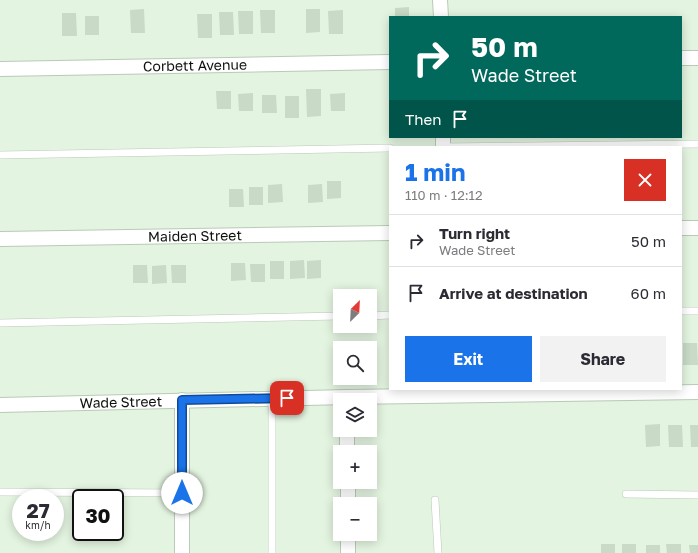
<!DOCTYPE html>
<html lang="en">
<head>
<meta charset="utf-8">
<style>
  body { margin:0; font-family:"Golos Text",sans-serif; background:#f2f2f3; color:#2b2b33; height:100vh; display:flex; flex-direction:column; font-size:15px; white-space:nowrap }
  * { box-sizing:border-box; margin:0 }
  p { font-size:13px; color:#7c7c81 }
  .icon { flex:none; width:22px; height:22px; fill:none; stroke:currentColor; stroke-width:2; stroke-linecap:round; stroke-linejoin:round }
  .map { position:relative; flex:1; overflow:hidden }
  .panel { position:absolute; left:389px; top:146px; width:293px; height:244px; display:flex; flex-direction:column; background:#fff; border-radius:0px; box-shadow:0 2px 10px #0003 }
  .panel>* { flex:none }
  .guide { position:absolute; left:389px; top:16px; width:293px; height:122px; border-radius:0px; box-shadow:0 2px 10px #0003; background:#00695c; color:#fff; overflow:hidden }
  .needle { width:26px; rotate:24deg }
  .tools { position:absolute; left:333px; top:289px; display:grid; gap:8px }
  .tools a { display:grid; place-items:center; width:44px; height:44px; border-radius:0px; background:#fff; box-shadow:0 2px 10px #0003; font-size:20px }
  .speed { position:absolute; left:12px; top:489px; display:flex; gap:8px; font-size:20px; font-weight:700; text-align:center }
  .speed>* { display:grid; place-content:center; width:52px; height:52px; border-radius:50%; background:#fff; box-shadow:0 2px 10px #0003; line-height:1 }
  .speed small { font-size:10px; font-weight:400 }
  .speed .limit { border:2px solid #111; border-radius:6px; background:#fff; color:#111 }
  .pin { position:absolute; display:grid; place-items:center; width:34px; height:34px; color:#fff; margin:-17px; border-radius:8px; box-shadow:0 2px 6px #0006 }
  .me { position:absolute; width:44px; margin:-22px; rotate:0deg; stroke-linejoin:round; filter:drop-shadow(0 0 3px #0008) }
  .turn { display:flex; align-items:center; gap:14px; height:84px; padding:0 16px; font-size:18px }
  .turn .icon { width:52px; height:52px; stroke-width:2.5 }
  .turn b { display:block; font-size:28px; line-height:34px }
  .then { display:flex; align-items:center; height:38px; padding:0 16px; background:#0003; gap:8px; font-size:15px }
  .round { display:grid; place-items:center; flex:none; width:42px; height:42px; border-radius:0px; background:#f2f2f3 }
  .summary { display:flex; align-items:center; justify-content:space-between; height:68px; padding:0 16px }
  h1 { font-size:24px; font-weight:700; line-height:30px; color:#1a73e8 }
  .primary-button { display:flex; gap:8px; margin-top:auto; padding:8px 16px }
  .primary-button a { flex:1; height:46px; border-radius:0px; background:#1a73e8; color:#fff; font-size:16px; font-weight:700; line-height:46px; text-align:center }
  .primary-button a+a { background:#f2f2f3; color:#2b2b33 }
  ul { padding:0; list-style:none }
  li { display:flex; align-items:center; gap:12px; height:52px; padding:0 16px; border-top:1px solid #e1e1e2 }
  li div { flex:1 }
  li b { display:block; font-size:15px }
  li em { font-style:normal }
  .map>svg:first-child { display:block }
</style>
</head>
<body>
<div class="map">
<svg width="698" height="553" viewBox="0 0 698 553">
  <rect width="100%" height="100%" fill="#e3f4e0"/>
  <g fill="#c9dac7">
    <path d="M409,7V17H395V8Z"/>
    <path d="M144,9L145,33H131L130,10Z"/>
    <path d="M306,9H320V32L306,33Z"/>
    <path d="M260,10H275V33H261Z"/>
    <path d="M343,10V34H329L328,11Z"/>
    <path d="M238,11H253V34H239Z"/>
    <path d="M219,12H233L234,35H220Z"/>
    <path d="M62,13H76L77,36H62Z"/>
    <path d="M197,14H212V38H198Z"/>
    <rect x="85" y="16" width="14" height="19"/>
    <path d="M306,89H321V116L307,117Z"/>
    <path d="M216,91H231V109H217Z"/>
    <path d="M253,93V111H239L238,94Z"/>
    <path d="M345,93V111H331L330,94Z"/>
    <path d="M262,95H276L277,113H262Z"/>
    <rect x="285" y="96" width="14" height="22"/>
    <path d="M327,181H341V198L327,199Z"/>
    <path d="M282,184L283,202L268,203V185Z"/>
    <path d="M322,184L323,202L308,203V185Z"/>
    <rect x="249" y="187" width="14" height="18"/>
    <path d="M229,189H243L244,207H229Z"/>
    <path d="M304,260L305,278L290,279V261Z"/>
    <path d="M321,260V278L307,279V261Z"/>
    <rect x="270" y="261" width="14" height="18"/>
    <path d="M231,263H245L246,280L231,281Z"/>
    <path d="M250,264H265V282H251Z"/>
    <path d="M133,265H147L148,283H133Z"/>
    <path d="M166,265L167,283L152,284V266Z"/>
    <path d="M171,265H186V283H172Z"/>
    <path d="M683,343H697L698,365H683Z"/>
    <path d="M660,424V446L646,447L645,425Z"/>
    <path d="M668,425H682L683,447H669Z"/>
    <path d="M690,425H698V447H691Z"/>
    <rect x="601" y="544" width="14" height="9"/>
    <rect x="622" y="544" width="14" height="9"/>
    <path d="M666,544H681V553H667Z"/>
    <rect x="646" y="545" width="14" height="8"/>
    <path d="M689,545H698V553H690Z"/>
  </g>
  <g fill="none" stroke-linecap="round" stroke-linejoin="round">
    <defs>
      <g id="service">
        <path d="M440,147L698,144"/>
        <path d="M0,155L390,148"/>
        <path d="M681,311H698"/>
        <path d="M370,316L390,315"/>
        <path d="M0,323L340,316"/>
        <path d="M272,399V553"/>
        <path d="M0,492L182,493"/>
        <path d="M626,494L698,495"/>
        <path d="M435,500L438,553"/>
      </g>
      <g id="minor">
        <path d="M440,0L441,17"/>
        <path d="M681,58H698"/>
        <path id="s1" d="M0,69L390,62"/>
        <path d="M443,137V147"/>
        <path d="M681,228H698"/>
        <path id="s2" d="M0,239L390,233"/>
        <path d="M182,400V553"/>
        <path id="s3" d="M0,405L347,397L698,392"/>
        <path d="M347,430V452"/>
        <path d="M348,482V504"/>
        <path d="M348,534V553"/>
      </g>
    </defs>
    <use href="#service" stroke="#bacab8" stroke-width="8"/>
    <use href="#minor" stroke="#bacab8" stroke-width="16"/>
    <use href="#service" stroke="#fff" stroke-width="7"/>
    <use href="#minor" stroke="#fff" stroke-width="14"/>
  </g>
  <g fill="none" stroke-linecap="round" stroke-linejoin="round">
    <defs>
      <path id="route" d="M182,493V400L287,398"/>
    </defs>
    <use href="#route" stroke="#114b97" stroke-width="10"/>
    <use href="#route" stroke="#1a73e8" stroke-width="7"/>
  </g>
  <g text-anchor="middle" stroke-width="3.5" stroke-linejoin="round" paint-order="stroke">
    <g font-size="14" fill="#0d120c" stroke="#fff">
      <text dy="5" stroke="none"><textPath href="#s1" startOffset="195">Corbett Avenue</textPath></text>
      <text dy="5" stroke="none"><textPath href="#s2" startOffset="195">Maiden Street</textPath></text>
      <text dy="5" stroke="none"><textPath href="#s3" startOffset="121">Wade Street</textPath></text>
    </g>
  </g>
</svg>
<div class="tools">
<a><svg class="needle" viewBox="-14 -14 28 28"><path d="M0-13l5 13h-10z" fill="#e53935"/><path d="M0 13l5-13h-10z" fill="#7c7c81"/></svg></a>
<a><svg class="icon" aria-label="search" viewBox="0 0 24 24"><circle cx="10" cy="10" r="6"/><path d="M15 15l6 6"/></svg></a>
<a><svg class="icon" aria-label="layers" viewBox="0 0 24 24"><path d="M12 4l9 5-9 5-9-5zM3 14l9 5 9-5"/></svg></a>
<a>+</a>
<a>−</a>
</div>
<div class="speed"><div>27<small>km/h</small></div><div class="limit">30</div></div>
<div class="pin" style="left:287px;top:398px;background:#d93025"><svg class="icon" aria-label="arrive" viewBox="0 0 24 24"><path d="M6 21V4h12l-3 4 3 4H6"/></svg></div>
<svg class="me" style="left:182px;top:493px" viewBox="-20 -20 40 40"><circle r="19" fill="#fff"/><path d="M0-13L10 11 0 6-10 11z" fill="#1a73e8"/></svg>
<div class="guide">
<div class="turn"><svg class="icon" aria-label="right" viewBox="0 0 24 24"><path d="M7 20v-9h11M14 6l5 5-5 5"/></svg><div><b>50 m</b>Wade Street</div></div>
<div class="then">Then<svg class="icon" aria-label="arrive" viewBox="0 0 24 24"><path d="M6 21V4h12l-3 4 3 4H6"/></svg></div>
</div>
<section class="panel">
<div class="summary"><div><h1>1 min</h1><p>110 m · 12:12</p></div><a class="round" style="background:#d93025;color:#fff"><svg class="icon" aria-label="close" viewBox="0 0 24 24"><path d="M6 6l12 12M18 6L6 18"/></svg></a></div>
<ul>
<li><svg class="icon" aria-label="right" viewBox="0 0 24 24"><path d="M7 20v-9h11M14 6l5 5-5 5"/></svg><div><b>Turn right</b><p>Wade Street</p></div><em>50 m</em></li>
<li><svg class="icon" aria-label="arrive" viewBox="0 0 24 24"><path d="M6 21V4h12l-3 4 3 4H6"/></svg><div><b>Arrive at destination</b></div><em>60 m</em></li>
</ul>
<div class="primary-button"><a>Exit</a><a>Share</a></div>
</section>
</div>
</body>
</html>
